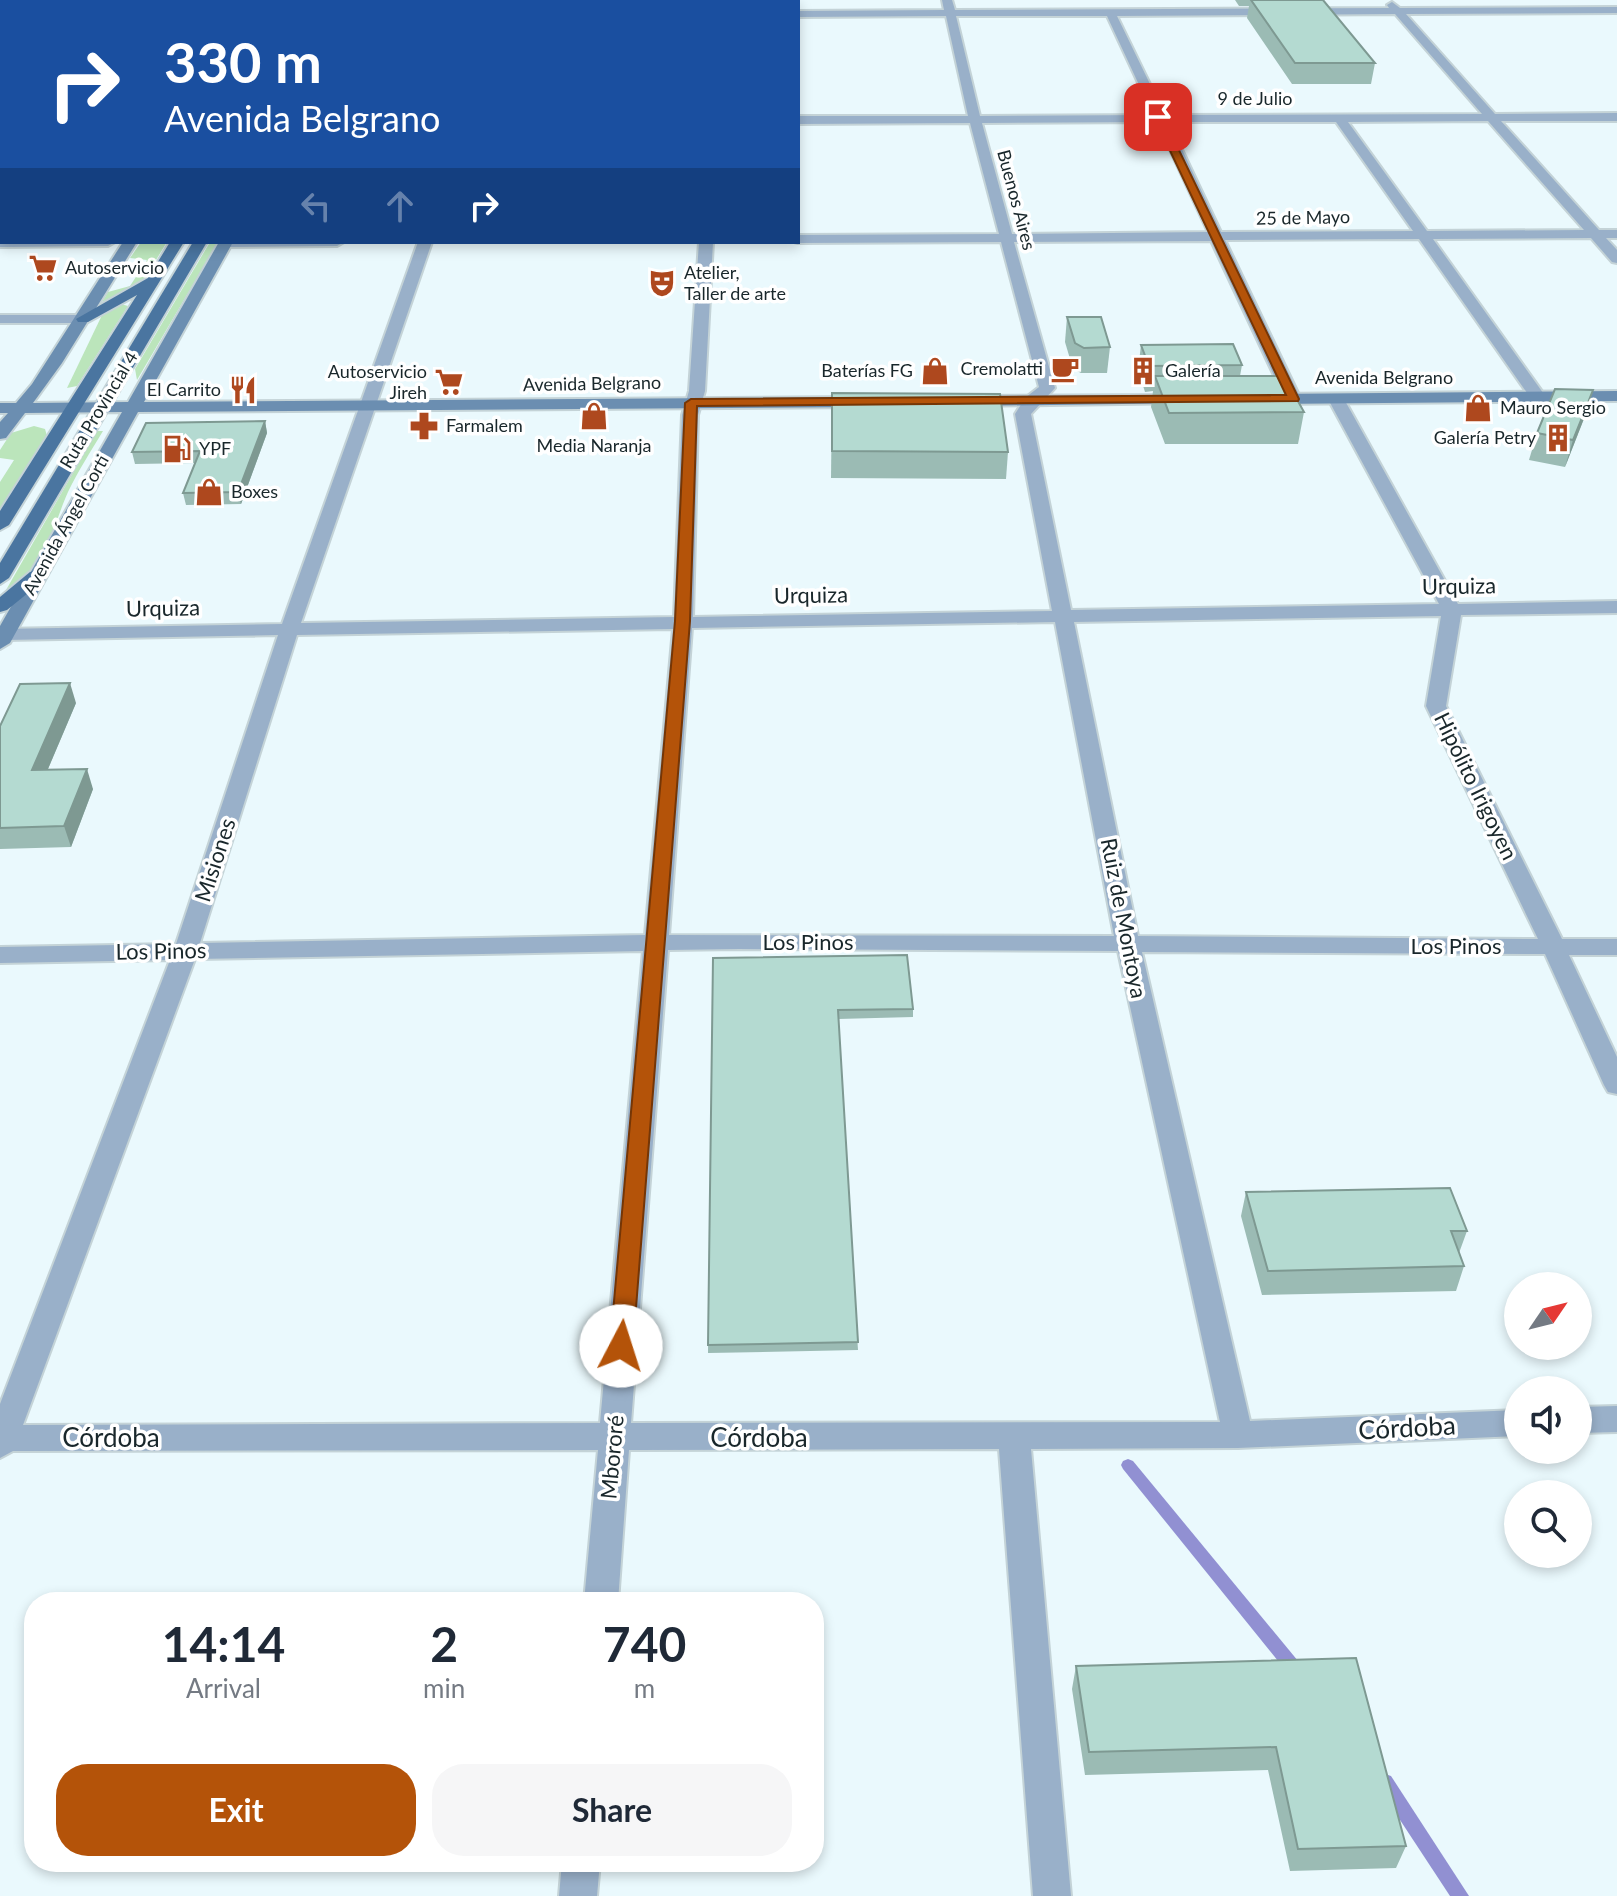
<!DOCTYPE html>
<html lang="en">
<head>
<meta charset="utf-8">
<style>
  body { margin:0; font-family:Lato,sans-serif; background:#f6f6f7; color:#1f2937; height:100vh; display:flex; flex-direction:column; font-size:30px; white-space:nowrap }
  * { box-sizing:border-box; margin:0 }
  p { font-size:26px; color:#747a83 }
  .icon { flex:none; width:44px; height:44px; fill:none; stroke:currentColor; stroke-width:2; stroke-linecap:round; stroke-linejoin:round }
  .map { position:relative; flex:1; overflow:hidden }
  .panel { position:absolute; left:24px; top:1592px; width:800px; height:280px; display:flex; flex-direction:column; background:#fff; border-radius:32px; box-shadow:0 4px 12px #0003 }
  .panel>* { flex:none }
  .hud { position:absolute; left:0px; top:0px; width:800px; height:244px; box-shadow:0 4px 12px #0003; background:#1a4fa0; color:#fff; overflow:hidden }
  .needle { width:52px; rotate:55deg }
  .controls { position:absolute; left:1504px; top:1272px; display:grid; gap:16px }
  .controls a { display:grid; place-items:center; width:88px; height:88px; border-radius:50%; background:#fff; box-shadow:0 4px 12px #0003; font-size:40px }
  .pin { position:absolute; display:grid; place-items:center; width:68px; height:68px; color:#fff; margin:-34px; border-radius:16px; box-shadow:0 4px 12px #0006 }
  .me { position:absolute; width:88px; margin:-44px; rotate:5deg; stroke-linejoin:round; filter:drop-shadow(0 0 6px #0008) }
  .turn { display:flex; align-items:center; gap:28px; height:168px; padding:0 32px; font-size:36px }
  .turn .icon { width:104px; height:104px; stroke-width:2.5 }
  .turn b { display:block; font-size:56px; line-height:68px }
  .lanes { display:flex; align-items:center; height:76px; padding:0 32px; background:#0003; justify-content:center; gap:40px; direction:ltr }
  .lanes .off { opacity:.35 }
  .eta { display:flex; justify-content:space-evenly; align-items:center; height:136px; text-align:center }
  .eta b { font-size:48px; font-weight:700; line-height:56px }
  .button { display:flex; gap:16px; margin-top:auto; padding:16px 32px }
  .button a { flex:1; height:92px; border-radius:32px; background:#b45309; color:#fff; font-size:32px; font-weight:700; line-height:92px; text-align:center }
  .button a+a { background:#f6f6f7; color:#1f2937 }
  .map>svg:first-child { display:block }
</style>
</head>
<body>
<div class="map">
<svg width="1617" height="1896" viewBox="0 0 1617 1896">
  <rect width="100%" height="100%" fill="#eaf9fd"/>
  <g fill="#bbe5bb">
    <path d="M141,242H167L142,283L102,302L108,292L130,286L147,260L130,258Z"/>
    <path d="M210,242H218L137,380L135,369Z"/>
    <path d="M121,304L128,306L77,386L67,388L103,313Z"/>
    <path d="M34,426L45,429L47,436L0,511V482L14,460L0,458V450L11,433Z"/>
    <path d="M97,431H103C91,451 78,471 68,492C53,525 44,577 6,590Z"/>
  </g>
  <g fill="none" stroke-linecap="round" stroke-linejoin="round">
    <g fill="#9190d2" fill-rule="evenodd">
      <path d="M1128,1459L1133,1461L1303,1667L1305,1672L1303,1677L1297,1679L1291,1677L1123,1469L1121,1465L1123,1461Z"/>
      <path d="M1385,1774L1391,1776L1469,1896H1450L1379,1788L1377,1782L1379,1776Z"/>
    </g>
    <defs>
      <g id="minor">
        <path d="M942,0H952L955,10L1389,8L1387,5L1392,2L1400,8L1617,7V13L1406,14L1495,114L1617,113V121H1501L1599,230H1617V238H1606L1617,250V263L1612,262L1591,238L1433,239L1546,397L1544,400H1532L1419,239L1225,240L1301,399L1293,404L1285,399L1211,241L1014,242L1055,388L1031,414L1071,610L1439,604L1328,399L1336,394L1344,399L1458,604L1617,601V613L1461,615L1446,706L1562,939H1617V955H1569L1617,1057V1094L1608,1092L1604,1085L1545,954L1142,952L1250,1421L1518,1410V1436L1238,1448L1031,1449L1071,1896H1033L999,1449L629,1450L618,1602H584L598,1450L13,1451L0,1458V1404L170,960L0,963V947L176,944L278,635L5,640L0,639V629L282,624L418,242H432L301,623L674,617L682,415L689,391L699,242H713L705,391L698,415L693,617L1052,611L1015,414L1025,398L1039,387L1001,242L798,243L794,242H798V235L999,234L970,123L798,124V116H968L946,16L798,17V11L944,10ZM1395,14L1482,114L1165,115L1117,16ZM956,16H1107L1153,115L980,116ZM1488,121L1584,230L1427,231L1348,122ZM1157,122L1208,232L1012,234L982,123ZM1169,122H1336L1413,231L1221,232ZM1441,616L1426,706L1538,939L1138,936L1074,622ZM1055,622L1114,936L669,935L692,628ZM673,629L645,935L200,943L297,635ZM739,949L1118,951L1220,1422L631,1423L668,950ZM643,951L600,1423L23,1425L195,959Z"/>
        <rect x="0" y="15" width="2" height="6"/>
        <rect x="0" y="119" width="2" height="8"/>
        <path d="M0,239L2,242H115L108,246L0,247Z"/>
        <path d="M344,242L337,246L225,247L218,243Z"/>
        <path d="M0,315H83L90,319L83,323H0Z"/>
        <path d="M1617,1406V1432L1578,1433V1407Z"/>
        <path d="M562,1862H600L597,1896H559Z"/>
      </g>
      <g id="secondary">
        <path d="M123,242H137L62,363L33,403L128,402L219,242H233L144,402L866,397L874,402L866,407L138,412L10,643L0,649V626L122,412L25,413L6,438L0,439V422L8,413H0V403H16L32,384Z"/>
        <path d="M1617,391V401L1266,404L1258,399L1266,394Z"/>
        <path d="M1186,395L1192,397V403L970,406L962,401L970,396Z"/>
      </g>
      <g id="primary">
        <path d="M170,242H184L9,525L0,530V511L137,295L88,322H78L76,319L148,278Z"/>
        <path d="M193,242H207L9,578L0,584V563Z"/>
        <path d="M37,570L44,572L46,576L44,580L7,610L0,612V597L30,572Z"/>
      </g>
    </defs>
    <use href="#minor" stroke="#c4d3d7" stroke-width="4"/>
    <use href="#secondary" stroke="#c4d3d7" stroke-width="4"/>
    <use href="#primary" stroke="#c4d3d7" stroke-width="4"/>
    <use href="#minor" fill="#99b0c9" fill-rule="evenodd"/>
    <use href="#secondary" fill="#6b8eb1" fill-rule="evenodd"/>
    <use href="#primary" fill="#4a75a0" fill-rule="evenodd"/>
  </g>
  <g fill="#9bbbb4">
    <path d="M1235,0H1323L1375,63L1371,84H1292L1247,18L1249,6H1239Z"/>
    <path d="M1067,317L1110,347L1107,373H1081L1073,369L1065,342Z"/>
    <path d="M1141,345L1242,365L1240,376L1304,412L1298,444H1165L1151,407L1153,391L1145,392L1138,370Z"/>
    <path d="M1593,390L1585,416L1565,467L1529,460L1537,433Z"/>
    <path d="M832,393L1008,452L1006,479L831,478Z"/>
    <path d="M265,421L267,433L241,504L186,505L183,493L195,463L135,464L132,452Z"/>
    <path d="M76,703L48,769L93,789L71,847L0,849V726Z"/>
    <path d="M713,958L913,1009V1017L838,1019L858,1350L708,1353Z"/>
    <path d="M1246,1192L1467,1231L1459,1253L1464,1266L1456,1291L1262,1295L1241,1216Z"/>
    <path d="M1356,1658L1406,1846L1396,1868L1290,1871L1268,1770L1085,1775L1072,1689L1076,1666Z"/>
  </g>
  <g fill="#7e9992">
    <path d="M1593,390L1585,416L1565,467L1573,440Z"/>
    <path d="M265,421L267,433L241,504L238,492Z"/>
    <path d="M70,683L76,703L39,790L32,770Z"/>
    <path d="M87,769L93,789L71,847L64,826Z"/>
  </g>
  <g fill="#b4dad1" stroke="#7e9992" stroke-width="2">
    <path d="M1251,0H1323L1375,63H1295Z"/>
    <path d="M1067,317H1101L1110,347L1084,348L1075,343Z"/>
    <path d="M1233,344L1242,365L1149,366L1141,345Z"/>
    <path d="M1155,376H1284L1304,412L1169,413Z"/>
    <path d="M1555,389L1593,390L1573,440L1537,433Z"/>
    <path d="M832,393L1000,394L1008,452L832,451Z"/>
    <path d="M265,421L238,492L183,493L200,451L132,452L146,423Z"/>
    <path d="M70,683L32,770L87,769L64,826L0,828V726L20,684Z"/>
    <path d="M907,955L913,1009L838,1010L858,1342L708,1345L713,958Z"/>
    <path d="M1450,1188L1467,1231H1451L1464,1266L1268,1271L1246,1192Z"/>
    <path d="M1356,1658L1406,1846L1298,1849L1276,1747L1089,1752L1076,1666Z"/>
  </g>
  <path fill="#b45309" stroke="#753606" stroke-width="2" d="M1158,115L1163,117L1299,399L1298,401L697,406L690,621L633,1346L629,1352L621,1355L613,1352L610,1346L675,621L685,403L691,399L1286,395L1154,117Z"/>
  <defs>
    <symbol id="supermarket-bare" viewBox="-9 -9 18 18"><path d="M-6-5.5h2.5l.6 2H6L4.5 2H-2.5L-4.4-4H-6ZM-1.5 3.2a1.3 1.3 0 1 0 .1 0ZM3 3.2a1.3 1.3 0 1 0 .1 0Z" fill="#ae481e" stroke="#fff" stroke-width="2.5" paint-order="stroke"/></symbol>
    <symbol id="theatre-bare" viewBox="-9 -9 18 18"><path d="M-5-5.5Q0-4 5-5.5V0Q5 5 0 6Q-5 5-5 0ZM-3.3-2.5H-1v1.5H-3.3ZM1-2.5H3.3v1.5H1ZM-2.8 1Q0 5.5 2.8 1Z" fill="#ae481e" stroke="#fff" stroke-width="2.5" paint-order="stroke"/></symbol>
    <symbol id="cafe-bare" viewBox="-9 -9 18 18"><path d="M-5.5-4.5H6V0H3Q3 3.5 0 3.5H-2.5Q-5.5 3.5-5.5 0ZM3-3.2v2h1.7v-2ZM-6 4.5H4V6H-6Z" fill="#ae481e" stroke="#fff" stroke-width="2.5" paint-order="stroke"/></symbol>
    <symbol id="shop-bare" viewBox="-9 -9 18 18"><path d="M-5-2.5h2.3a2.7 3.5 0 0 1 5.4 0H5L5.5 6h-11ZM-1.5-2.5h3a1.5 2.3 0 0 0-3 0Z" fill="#ae481e" stroke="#fff" stroke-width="2.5" paint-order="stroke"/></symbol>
    <symbol id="building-bare" viewBox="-9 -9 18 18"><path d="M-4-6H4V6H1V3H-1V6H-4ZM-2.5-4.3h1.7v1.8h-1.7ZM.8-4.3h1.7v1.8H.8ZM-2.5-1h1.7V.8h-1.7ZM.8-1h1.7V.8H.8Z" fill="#ae481e" stroke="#fff" stroke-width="2.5" paint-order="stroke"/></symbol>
    <symbol id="restaurant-bare" viewBox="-9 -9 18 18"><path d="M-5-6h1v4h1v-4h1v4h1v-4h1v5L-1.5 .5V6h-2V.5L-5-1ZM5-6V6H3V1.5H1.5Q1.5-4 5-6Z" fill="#ae481e" stroke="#fff" stroke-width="2.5" paint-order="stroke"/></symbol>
    <symbol id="pharmacy-bare" viewBox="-9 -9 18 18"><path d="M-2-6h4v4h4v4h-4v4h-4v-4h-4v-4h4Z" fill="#ae481e" stroke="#fff" stroke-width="2.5" paint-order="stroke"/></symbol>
    <symbol id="fuel-bare" viewBox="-9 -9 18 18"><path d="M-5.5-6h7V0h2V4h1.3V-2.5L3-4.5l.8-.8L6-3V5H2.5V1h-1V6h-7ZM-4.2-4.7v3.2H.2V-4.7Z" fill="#ae481e" stroke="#fff" stroke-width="2.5" paint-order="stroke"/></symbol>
  </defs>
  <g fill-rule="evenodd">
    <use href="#supermarket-bare" x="23" y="248" width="40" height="40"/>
    <use href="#theatre-bare" x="642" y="263" width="40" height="40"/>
    <use href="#cafe-bare" x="1045" y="349" width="40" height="40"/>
    <use href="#shop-bare" x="915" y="351" width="40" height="40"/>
    <use href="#building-bare" x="1123" y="351" width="40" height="40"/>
    <use href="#supermarket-bare" x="429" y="362" width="40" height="40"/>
    <use href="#restaurant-bare" x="223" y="370" width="40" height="40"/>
    <use href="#shop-bare" x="1458" y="388" width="40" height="40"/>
    <use href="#shop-bare" x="574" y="396" width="40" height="40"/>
    <use href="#pharmacy-bare" x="404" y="406" width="40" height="40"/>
    <use href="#building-bare" x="1538" y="418" width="40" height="40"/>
    <use href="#fuel-bare" x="157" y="429" width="40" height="40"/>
    <use href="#shop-bare" x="189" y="472" width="40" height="40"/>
  </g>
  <g text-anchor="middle" stroke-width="7" stroke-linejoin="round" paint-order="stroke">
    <g font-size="18" fill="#19272b" stroke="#fff">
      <text x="1255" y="105">9 de Julio</text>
      <text transform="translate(1016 200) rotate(75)" y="6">Buenos Aires</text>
      <text transform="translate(1303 218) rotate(-1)" y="6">25 de Mayo</text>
      <text x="1384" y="384">Avenida Belgrano</text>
      <text transform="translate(592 384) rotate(-1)" y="6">Avenida Belgrano</text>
      <text transform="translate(99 410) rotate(-59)" y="6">Ruta Provincial 4</text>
      <text transform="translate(66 525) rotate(-61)" y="6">Avenida Ángel Corti</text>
    </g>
    <g font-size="18" fill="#19272b" stroke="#fff" text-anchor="start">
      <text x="65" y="274">Autoservicio</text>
      <text x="684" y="279">Atelier,<tspan x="684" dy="21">Taller de arte</tspan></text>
      <text x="1043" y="375" text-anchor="end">Cremolatti</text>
      <text x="913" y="377" text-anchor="end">Baterías FG</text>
      <text x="1165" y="377">Galería</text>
      <text x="427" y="378" text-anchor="end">Autoservicio<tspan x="427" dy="21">Jireh</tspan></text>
      <text x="221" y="396" text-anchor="end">El Carrito</text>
      <text x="1500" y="414">Mauro Sergio</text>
      <text x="446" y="432">Farmalem</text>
      <text x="1536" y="444" text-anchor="end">Galería Petry</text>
      <text x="594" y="452" text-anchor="middle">Media Naranja</text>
      <text x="199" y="455">YPF</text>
      <text x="231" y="498">Boxes</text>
    </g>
    <g font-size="22" fill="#19272b" stroke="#fff">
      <text transform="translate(1459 586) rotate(-1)" y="8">Urquiza</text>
      <text transform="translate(811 595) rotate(-1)" y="8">Urquiza</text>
      <text transform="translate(163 608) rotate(-1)" y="8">Urquiza</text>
      <text transform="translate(1476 786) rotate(64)" y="8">Hipólito Irigoyen</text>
      <text transform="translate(215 860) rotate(-72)" y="8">Misiones</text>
      <text transform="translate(1124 918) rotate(79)" y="8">Ruiz de Montoya</text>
      <text x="808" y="950">Los Pinos</text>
      <text x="1456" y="954">Los Pinos</text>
      <text transform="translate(161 951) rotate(-1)" y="8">Los Pinos</text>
      <text transform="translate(612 1457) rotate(-85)" y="8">Mbororé</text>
    </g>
    <g font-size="26" fill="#19272b" stroke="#fff">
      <text transform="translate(1407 1428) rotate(-3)" y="9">Córdoba</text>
      <text x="111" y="1447">Córdoba</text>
      <text x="759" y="1447">Córdoba</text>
    </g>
  </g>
</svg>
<div class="controls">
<a><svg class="needle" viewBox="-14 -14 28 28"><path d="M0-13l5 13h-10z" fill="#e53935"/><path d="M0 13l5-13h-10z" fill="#747a83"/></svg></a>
<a><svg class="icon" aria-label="sound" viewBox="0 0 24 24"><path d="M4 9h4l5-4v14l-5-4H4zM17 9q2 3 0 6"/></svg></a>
<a><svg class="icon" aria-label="search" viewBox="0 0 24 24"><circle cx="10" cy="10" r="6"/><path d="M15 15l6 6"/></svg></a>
</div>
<div class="pin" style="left:1158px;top:117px;background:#d93025"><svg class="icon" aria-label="arrive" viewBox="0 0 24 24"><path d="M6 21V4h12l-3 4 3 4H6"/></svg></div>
<svg class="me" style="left:621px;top:1346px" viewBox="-20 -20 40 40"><circle r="19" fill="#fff"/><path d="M0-13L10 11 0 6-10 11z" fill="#b45309"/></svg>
<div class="hud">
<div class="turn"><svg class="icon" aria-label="right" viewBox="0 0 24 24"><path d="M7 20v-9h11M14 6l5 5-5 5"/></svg><div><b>330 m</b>Avenida Belgrano</div></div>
<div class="lanes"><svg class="icon off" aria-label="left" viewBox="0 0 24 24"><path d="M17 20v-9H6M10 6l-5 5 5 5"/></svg><svg class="icon off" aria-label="ahead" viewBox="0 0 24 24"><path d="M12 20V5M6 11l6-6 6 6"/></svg><svg class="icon" aria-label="right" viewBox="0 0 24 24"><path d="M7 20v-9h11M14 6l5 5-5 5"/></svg></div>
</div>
<section class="panel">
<div class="eta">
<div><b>14:14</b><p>Arrival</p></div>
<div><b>2</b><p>min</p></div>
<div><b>740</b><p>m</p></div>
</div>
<div class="button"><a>Exit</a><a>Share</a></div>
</section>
</div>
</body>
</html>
